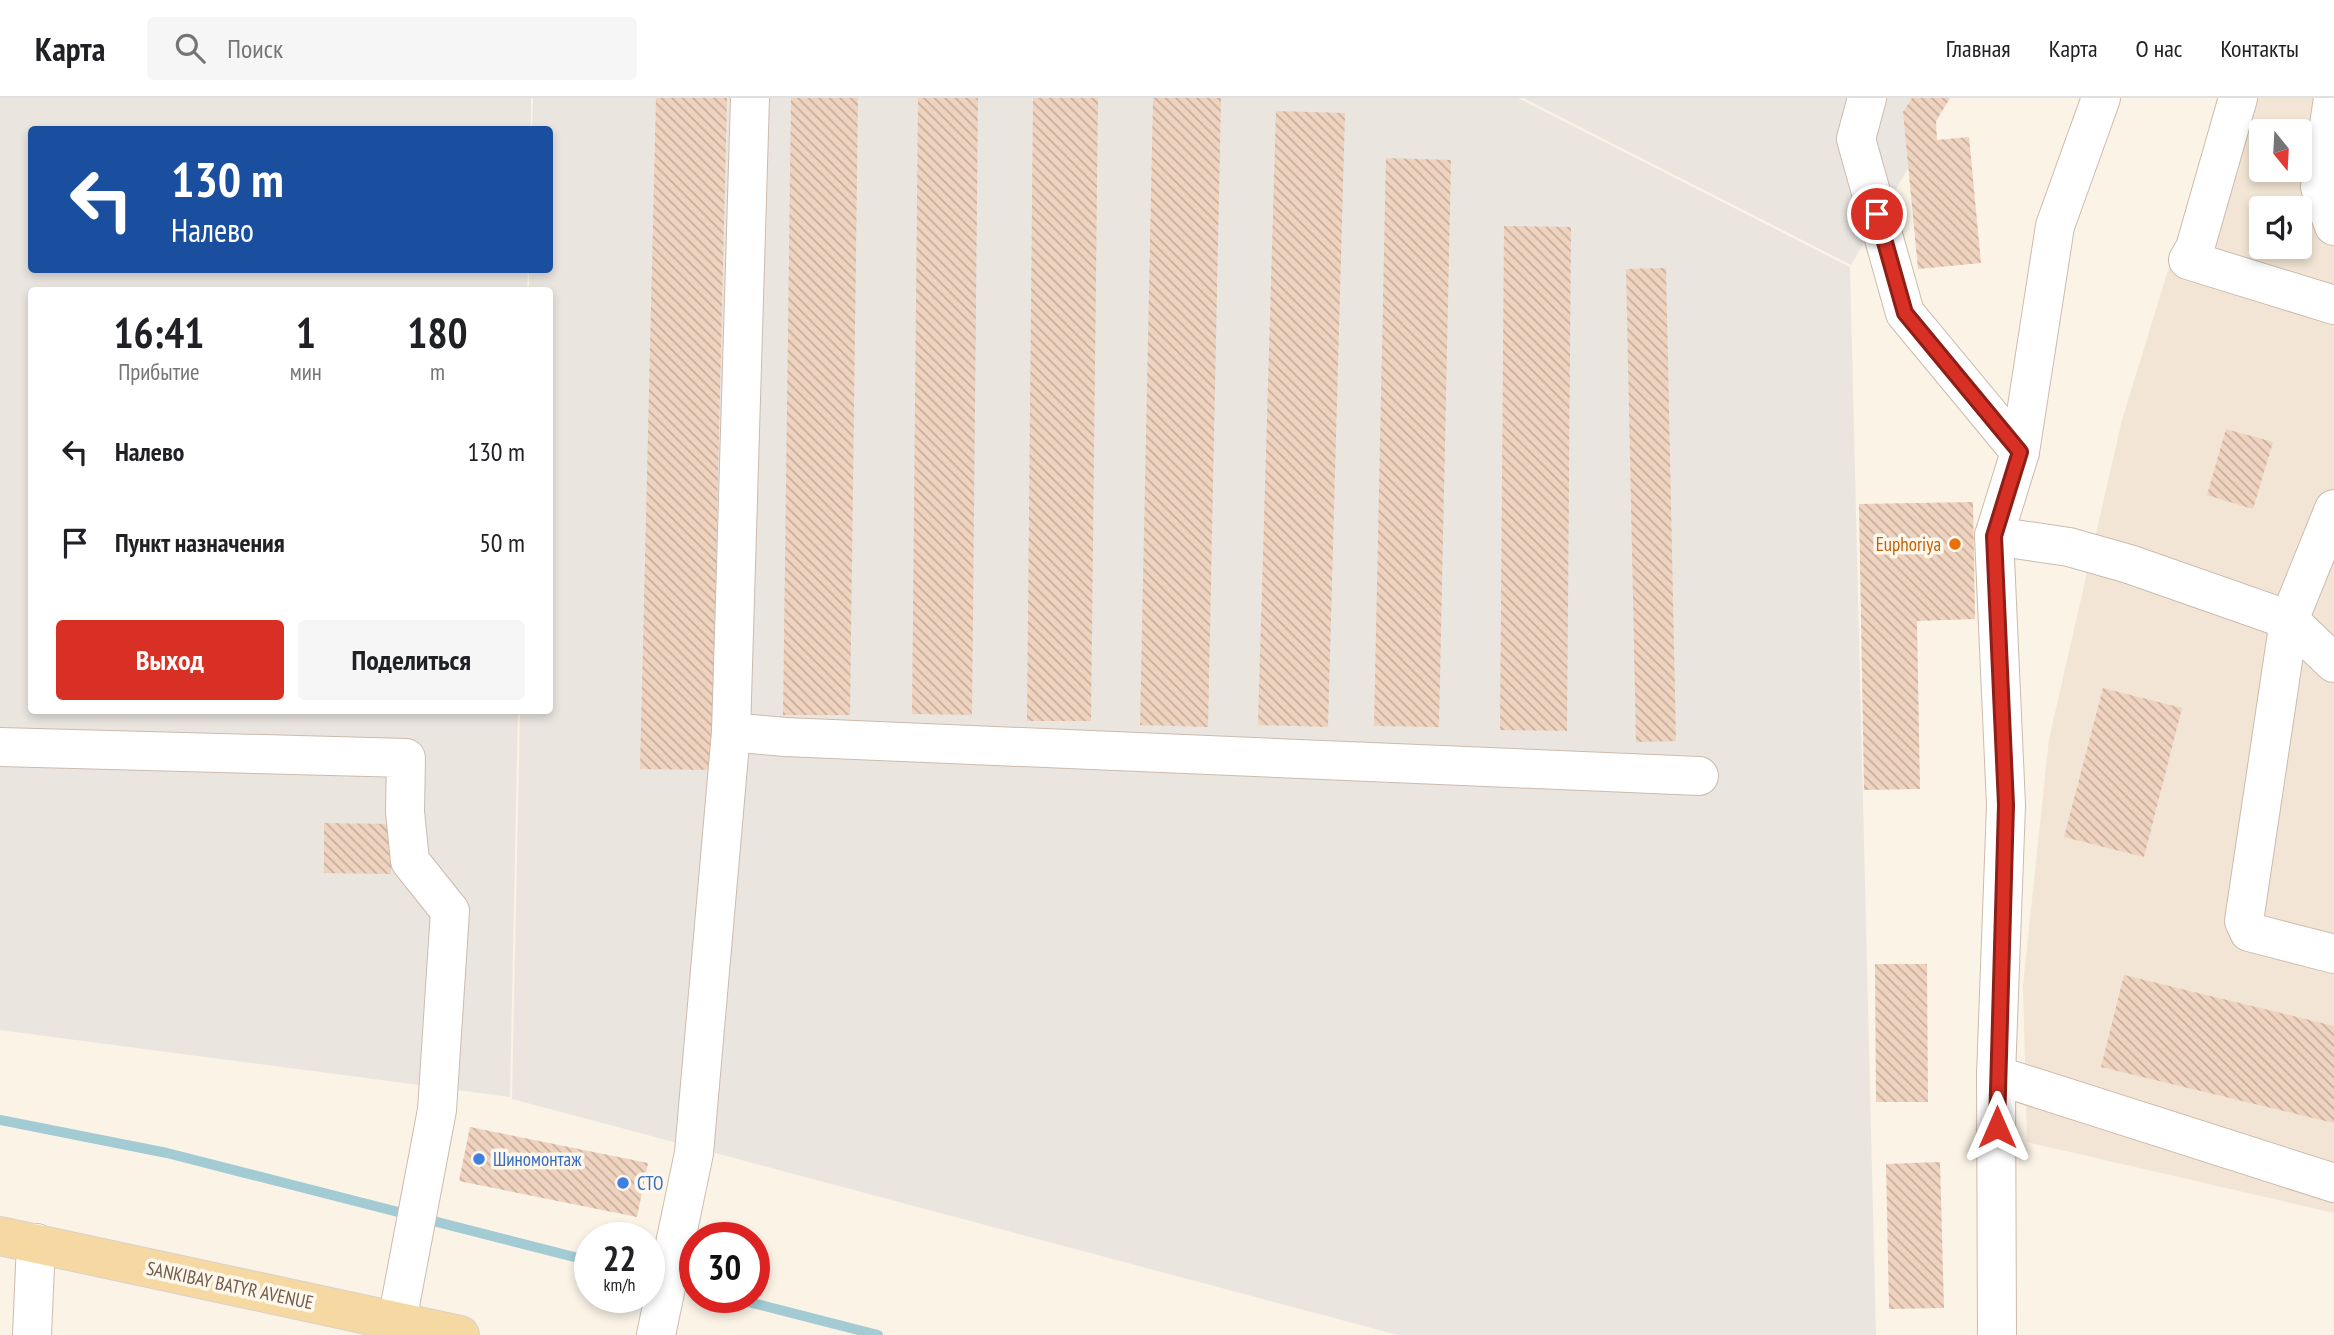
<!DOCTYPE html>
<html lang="ru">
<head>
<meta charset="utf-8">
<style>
  body { margin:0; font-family:"PT Sans Narrow",sans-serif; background:#f6f6f6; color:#202124; height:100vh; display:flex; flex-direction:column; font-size:26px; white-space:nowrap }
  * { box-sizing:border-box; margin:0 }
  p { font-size:23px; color:#757577 }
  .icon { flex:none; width:38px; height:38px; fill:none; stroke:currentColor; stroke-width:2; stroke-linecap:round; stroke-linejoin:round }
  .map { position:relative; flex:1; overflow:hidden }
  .sheet { position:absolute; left:28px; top:189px; width:525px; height:427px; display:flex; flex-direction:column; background:#fff; border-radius:7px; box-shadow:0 4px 10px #0003 }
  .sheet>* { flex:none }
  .hud { position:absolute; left:28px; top:28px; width:525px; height:147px; border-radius:7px; box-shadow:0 4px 10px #0003; background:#1a4fa0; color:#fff; overflow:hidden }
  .needle { width:46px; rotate:162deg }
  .controls { position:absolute; left:2249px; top:21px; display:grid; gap:14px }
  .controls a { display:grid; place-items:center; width:63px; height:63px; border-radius:7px; background:#fff; box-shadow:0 4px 10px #0003; font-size:35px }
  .speed { position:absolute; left:574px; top:1124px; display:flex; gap:14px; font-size:35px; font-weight:700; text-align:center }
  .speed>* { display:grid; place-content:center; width:91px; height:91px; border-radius:50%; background:#fff; box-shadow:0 4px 10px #0003; line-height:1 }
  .speed small { font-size:18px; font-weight:400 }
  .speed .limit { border:10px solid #d22; background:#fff; color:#111 }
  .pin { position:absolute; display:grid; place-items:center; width:60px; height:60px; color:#fff; margin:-30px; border:4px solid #fff; border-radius:50%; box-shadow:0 2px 7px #0007 }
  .me { position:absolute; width:77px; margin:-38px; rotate:0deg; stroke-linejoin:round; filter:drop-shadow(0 0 5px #0008) }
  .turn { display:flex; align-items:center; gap:24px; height:147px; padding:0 28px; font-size:32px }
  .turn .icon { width:91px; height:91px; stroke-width:2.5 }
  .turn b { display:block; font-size:49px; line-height:60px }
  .eta { display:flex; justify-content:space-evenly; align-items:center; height:119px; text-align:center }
  .eta b { font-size:42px; font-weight:600; line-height:49px }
  .button { display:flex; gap:14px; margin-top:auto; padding:14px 28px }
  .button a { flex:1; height:80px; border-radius:7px; background:#d93025; color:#fff; font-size:28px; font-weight:600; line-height:80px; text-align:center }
  .button a+a { background:#f6f6f6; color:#202124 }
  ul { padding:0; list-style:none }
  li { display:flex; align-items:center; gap:21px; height:91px; padding:0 28px }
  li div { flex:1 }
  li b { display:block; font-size:26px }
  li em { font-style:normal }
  header { display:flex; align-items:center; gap:42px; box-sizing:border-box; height:98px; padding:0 35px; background:#fff; border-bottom:2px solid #e0e0e0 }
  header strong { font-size:33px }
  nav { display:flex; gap:38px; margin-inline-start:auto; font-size:24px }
  .search { width:490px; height:63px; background:#f6f6f6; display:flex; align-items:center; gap:18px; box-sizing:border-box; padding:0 24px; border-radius:7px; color:#757577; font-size:26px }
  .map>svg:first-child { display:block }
</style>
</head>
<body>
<header>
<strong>Карта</strong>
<div class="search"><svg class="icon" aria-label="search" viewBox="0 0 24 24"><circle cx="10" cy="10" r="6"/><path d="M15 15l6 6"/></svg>Поиск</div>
<nav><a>Главная</a><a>Карта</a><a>О нас</a><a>Контакты</a></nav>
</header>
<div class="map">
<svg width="2334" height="1237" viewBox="0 0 2334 1237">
  <defs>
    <pattern id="building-back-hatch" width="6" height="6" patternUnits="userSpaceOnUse" patternTransform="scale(1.75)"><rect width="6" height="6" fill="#efd3bf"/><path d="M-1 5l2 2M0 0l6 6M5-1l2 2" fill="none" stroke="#c6ae9d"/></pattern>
  </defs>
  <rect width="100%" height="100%" fill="#fbf3e6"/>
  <path fill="#f2e5d5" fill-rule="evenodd" d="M2221,0H2334V1115L2027,1044L2023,887L2049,641L2122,322ZM2261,33H2300V72H2261ZM2261,110H2300V149H2261Z"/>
  <g fill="#ebe5e0">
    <path d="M0,0H531V31L32,32V172H528L527,192H32V612L518,613L510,999L0,932Z"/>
    <path d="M533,0H1518L1850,169L1876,1237H1398L512,1001L520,613L550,612V192H529V172H550V32L532,31Z"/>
    <path d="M1523,0H1950L1851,167Z"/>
  </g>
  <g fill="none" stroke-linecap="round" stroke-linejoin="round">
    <g stroke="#a2cbd4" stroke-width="10">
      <path d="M0,1022L167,1055L590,1163"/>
      <path d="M672,1184L695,1190"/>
      <path d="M729,1199L878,1237"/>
    </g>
  </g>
  <g fill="url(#building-back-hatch)">
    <path d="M656,0H727L711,672L640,671Z"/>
    <path d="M791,0H858L850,617H783Z"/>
    <path d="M918,0H978L972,617L912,616Z"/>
    <path d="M1033,0H1098L1091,623H1027Z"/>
    <path d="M1153,0H1221L1208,629L1140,627Z"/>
    <path d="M1912,0H1950L1936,23L1937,42L1969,39L1981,165L1918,171L1903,14Z"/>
    <path d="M1276,13L1345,15L1328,629L1258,627Z"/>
    <path d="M1386,60L1451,62L1439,629L1374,628Z"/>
    <path d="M1504,128L1571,129L1567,633L1500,632Z"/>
    <path d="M1666,170L1676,643L1636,644L1626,171Z"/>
    <path d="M2226,331L2273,344L2253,411L2207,397Z"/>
    <path d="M1973,404L1975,521L1917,523L1920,691L1864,692L1859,406Z"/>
    <path d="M2103,590L2182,610L2144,759L2064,739Z"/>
    <path d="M324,725L392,726L391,776L324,775Z"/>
    <path d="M1875,866H1927L1928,1004H1876Z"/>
    <path d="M2124,877L2334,928V1025L2101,969Z"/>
    <path d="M470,1029L648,1065L637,1119L459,1083Z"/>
    <path d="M1940,1064L1944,1210L1889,1211L1886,1066Z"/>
  </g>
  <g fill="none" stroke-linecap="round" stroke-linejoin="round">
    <defs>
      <g id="minor">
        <path d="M1867,0L1856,41L1905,215L2020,354"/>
        <path d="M2238,0L2195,150L2188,162L2334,207"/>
        <path d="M2333,0L2320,89L2334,128"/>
        <path d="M1994,438L2069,449L2129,466L2289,522L2334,411"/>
        <path d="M2334,565L2289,522L2244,823L2249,834L2334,856"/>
        <path d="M731,634L785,639L1699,678"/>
        <path d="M0,649L406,660L405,714L410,763L450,813L437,1012L397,1223"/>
        <path d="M1996,977L2334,1085"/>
        <path d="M32,1237L36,1145"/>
        <path d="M656,1237L694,1055L731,634L750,0"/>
        <path d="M1997,1237L1996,977L2006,707L1994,438L2020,354L2055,128L2101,0"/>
      </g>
      <path id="major" d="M0,1138L460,1237"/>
    </defs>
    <use href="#minor" stroke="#ccbbad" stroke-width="40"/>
    <use href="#major" stroke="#d8d1cd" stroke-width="40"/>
    <use href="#minor" stroke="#fff" stroke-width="38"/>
    <use href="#major" stroke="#f5d8a2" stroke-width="38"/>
  </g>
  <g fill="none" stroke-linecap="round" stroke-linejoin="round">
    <defs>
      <path id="route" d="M1877,116L1905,215L2020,354L1994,438L2006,707L1997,1029"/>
    </defs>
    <use href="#route" stroke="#8d1f18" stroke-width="18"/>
    <use href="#route" stroke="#d93025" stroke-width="12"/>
  </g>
  <circle fill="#e8710a" stroke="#fef7ec" stroke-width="2.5" cx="1955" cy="446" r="7"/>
  <g fill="#3f7fe0" stroke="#fef7ec" stroke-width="2.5">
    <circle cx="479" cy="1061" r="7"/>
    <circle cx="623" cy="1085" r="7"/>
  </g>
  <g text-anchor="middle" stroke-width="7" stroke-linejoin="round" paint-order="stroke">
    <g font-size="19" fill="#c56008" stroke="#fef7ec" text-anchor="end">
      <text x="1941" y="453">Euphoriya</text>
    </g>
    <g font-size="19" fill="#366cbe" stroke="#fef7ec" text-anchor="start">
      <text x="493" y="1068">Шиномонтаж</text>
      <text x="637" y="1092">СТО</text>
    </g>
    <g font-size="19" fill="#725b4c" stroke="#fef7ec">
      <text transform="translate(230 1187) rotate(12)" y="7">SANKIBAY BATYR AVENUE</text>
    </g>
  </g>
</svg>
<div class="controls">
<a><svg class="needle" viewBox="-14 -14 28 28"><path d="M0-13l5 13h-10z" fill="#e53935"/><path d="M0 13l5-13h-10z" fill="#757577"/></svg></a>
<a><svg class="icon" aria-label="sound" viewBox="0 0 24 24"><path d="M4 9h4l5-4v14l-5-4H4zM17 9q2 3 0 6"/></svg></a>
</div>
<div class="speed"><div>22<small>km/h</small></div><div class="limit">30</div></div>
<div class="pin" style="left:1877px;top:116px;background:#d93025"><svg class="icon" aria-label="arrive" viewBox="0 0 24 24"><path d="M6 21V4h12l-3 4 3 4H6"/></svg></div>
<svg class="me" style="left:1997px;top:1029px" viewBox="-20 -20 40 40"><path d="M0-17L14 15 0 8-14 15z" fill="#d93025" stroke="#fff" stroke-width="4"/></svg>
<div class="hud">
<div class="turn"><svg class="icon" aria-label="left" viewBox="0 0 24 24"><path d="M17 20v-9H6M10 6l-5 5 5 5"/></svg><div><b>130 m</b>Налево</div></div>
</div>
<section class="sheet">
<div class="eta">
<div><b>16:41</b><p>Прибытие</p></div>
<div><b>1</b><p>мин</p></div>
<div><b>180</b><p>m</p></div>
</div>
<ul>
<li><svg class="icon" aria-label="left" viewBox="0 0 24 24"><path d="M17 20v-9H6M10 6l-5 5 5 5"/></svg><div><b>Налево</b></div><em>130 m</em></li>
<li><svg class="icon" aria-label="arrive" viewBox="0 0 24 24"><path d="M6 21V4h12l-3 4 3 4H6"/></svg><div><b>Пункт назначения</b></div><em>50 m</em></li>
</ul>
<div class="button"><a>Выход</a><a>Поделиться</a></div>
</section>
</div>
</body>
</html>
